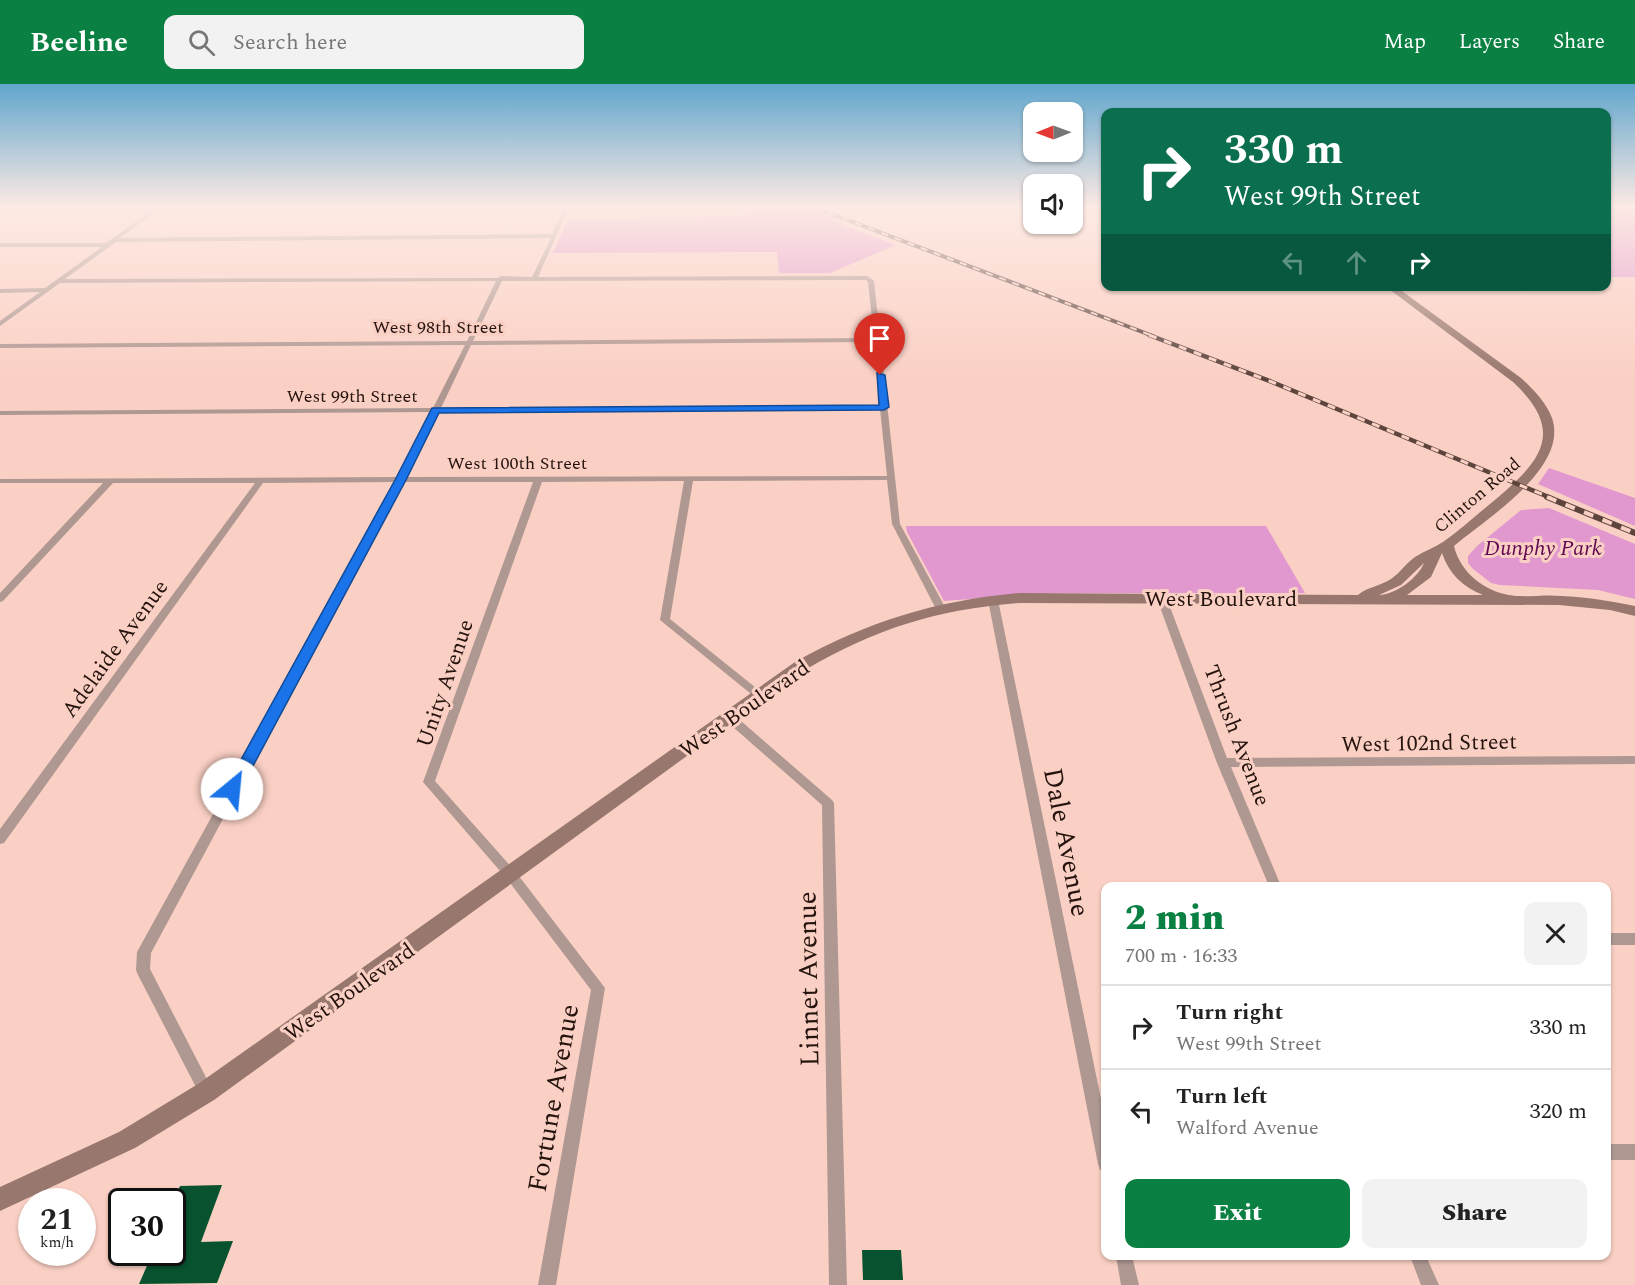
<!DOCTYPE html>
<html lang="en">
<head>
<meta charset="utf-8">
<style>
  body { margin:0; font-family:Spectral,serif; background:#f2f2f2; color:#222; height:100vh; display:flex; flex-direction:column; font-size:22px; white-space:nowrap }
  * { box-sizing:border-box; margin:0 }
  p { font-size:20px; color:#767676 }
  .icon { flex:none; width:33px; height:33px; fill:none; stroke:currentColor; stroke-width:2; stroke-linecap:round; stroke-linejoin:round }
  .map { position:relative; flex:1; overflow:hidden }
  .panel { position:absolute; left:1101px; top:798px; width:510px; height:378px; display:flex; flex-direction:column; background:#fff; border-radius:12px; box-shadow:0 2px 4px #0004 }
  .panel>* { flex:none }
  .guide { position:absolute; left:1101px; top:24px; width:510px; height:183px; border-radius:12px; box-shadow:0 2px 4px #0004; background:#0b6e4f; color:#fff; overflow:hidden }
  .needle { width:39px; rotate:269deg }
  .buttons { position:absolute; left:1023px; top:18px; display:grid; gap:12px }
  .buttons a { display:grid; place-items:center; width:60px; height:60px; border-radius:12px; background:#fff; box-shadow:0 2px 4px #0004; font-size:30px }
  .speed { position:absolute; left:18px; top:1104px; display:flex; gap:12px; font-size:30px; font-weight:700; text-align:center }
  .speed>* { display:grid; place-content:center; width:78px; height:78px; border-radius:50%; background:#fff; box-shadow:0 2px 4px #0004; line-height:1 }
  .speed small { font-size:15px; font-weight:400 }
  .speed .limit { border:3px solid #111; border-radius:9px; background:#fff; color:#111 }
  .pin { position:absolute; display:grid; place-items:center; width:51px; height:51px; color:#fff; margin:-62px -26px; border-radius:50% 50% 50% 0; rotate:-45deg; box-shadow:0 0 6px #0007 }
  .pin .icon { rotate:45deg }
  .me { position:absolute; width:66px; margin:-33px; rotate:28deg; stroke-linejoin:round; filter:drop-shadow(0 0 4px #0008) }
  .turn { display:flex; align-items:center; gap:21px; height:126px; padding:0 24px; font-size:27px }
  .turn .icon { width:78px; height:78px; stroke-width:2.5 }
  .turn b { display:block; font-size:42px; line-height:51px }
  .lanes { display:flex; align-items:center; height:57px; padding:0 24px; background:#0003; justify-content:center; gap:30px; direction:ltr }
  .lanes .off { opacity:.35 }
  .round { display:grid; place-items:center; flex:none; width:63px; height:63px; border-radius:12px; background:#f2f2f2 }
  .headline { display:flex; align-items:center; justify-content:space-between; height:102px; padding:0 24px }
  h1 { font-size:36px; font-weight:800; line-height:45px; color:#0b8043 }
  .primary-button { display:flex; gap:12px; margin-top:auto; padding:12px 24px }
  .primary-button a { flex:1; height:69px; border-radius:12px; background:#0b8043; color:#fff; font-size:24px; font-weight:800; line-height:69px; text-align:center }
  .primary-button a+a { background:#f2f2f2; color:#222 }
  ul { padding:0; list-style:none }
  li { display:flex; align-items:center; gap:18px; height:84px; padding:0 24px; border-top:2px solid #e0e0e0 }
  li div { flex:1 }
  li b { display:block; font-size:22px }
  li em { font-style:normal }
  header { display:flex; align-items:center; gap:36px; box-sizing:border-box; height:84px; padding:0 30px; background:#0b8043; color:#fff }
  header strong { font-size:28px }
  nav { display:flex; gap:33px; margin-inline-start:auto; font-size:21px }
  .search { width:420px; height:54px; background:#f2f2f2; display:flex; align-items:center; gap:15px; box-sizing:border-box; padding:0 21px; border-radius:12px; color:#767676; font-size:22px }
  .map>svg:first-child { display:block }
</style>
</head>
<body>
<header>
<strong>Beeline</strong>
<div class="search"><svg class="icon" aria-label="search" viewBox="0 0 24 24"><circle cx="10" cy="10" r="6"/><path d="M15 15l6 6"/></svg>Search here</div>
<nav><a>Map</a><a>Layers</a><a>Share</a></nav>
</header>
<div class="map">
<svg width="1635" height="1201" viewBox="0 0 1635 1201">
  <rect width="100%" height="100%" fill="#fbd0c4"/>
  <g fill="#e198ce">
    <path d="M764,124H809L836,134L832,137L896,161L830,189H779L777,168L553,169L568,135L738,132Z"/>
    <path d="M1607,124H1631L1635,130V193H1607Z"/>
    <path d="M1549,384L1635,414V442L1538,400Z"/>
    <path d="M1549,424L1635,460V515L1598,506L1500,501L1491,499L1472,484L1468,479V472L1477,462L1521,426Z"/>
    <path d="M906,442H1266L1305,509H1052L944,517L907,448Z"/>
  </g>
  <g fill="#08522f">
    <path d="M222,1101L201,1158L233,1157L217,1199L139,1200L153,1168H172V1120L180,1102Z"/>
    <path d="M862,1166H901L903,1196H863Z"/>
  </g>
  <g fill="none" stroke-linecap="round" stroke-linejoin="round">
    <g fill="#af9891" fill-rule="evenodd">
      <path d="M0,124H36L33,126H0Z"/>
      <path d="M155,124H161L120,154L552,150L564,124H569L538,193L867,192L874,197L900,440L945,523L943,525H937L935,523L892,440L887,396L693,397L670,535L765,611L764,614H756L660,536L684,397L542,398L435,697L515,787L605,904L556,1201H538L591,906L507,795L423,698L533,398H404L151,869L150,885L211,1003L213,1008L211,1013L206,1015L201,1013L138,891L136,886L137,868L396,398L263,399L4,759L0,760V745L255,399H113L3,517L0,518V509L103,399H0V395L398,393L431,328L0,331V327L433,324L465,261L0,264V260L467,257L496,197L60,199L0,242V237L40,208L0,209V205L45,204L102,163H0V159H106ZM551,154L532,193L501,192L498,194L65,195L116,158ZM866,196L868,198L874,254L473,257L502,197ZM874,258L880,321L441,324L471,261ZM880,325L887,392L407,393L438,328Z"/>
      <path d="M1162,512L1167,515L1227,674L1635,672V680L1231,683L1281,802H1269L1217,679L1157,515Z"/>
      <path d="M993,513L998,516L1106,1039V1088L1100,1086L1098,1080L988,516Z"/>
      <path d="M729,629L733,630L832,716L834,719L847,1201H829L822,721L725,636L724,633L725,630Z"/>
      <rect x="1606" y="849" width="29" height="12"/>
      <rect x="1606" y="1060" width="29" height="16"/>
      <path d="M1116,1172H1132L1139,1201H1121Z"/>
      <path d="M1410,1172H1426L1439,1201H1421Z"/>
    </g>
    <path fill="#98776e" fill-rule="evenodd" d="M1385,202H1395L1521,294C1533,305 1546,318 1552,334C1569,384 1487,434 1454,462C1460,488 1484,507 1509,511C1526,514 1544,510 1561,512C1586,513 1611,517 1635,522V532L1610,526L1559,521L1019,519C935,526 878,544 805,586L214,1016L135,1064L0,1127V1103L119,1048L198,1000L795,578C869,537 935,517 1019,509L1358,511C1367,503 1381,502 1391,495C1400,489 1406,479 1415,473C1424,467 1434,464 1443,458C1460,446 1475,432 1490,420C1538,380 1569,350 1513,298ZM1442,469C1449,490 1463,503 1483,511H1407L1431,493ZM1424,479C1418,494 1395,511 1379,511L1401,501Z"/>
    <defs>
      <path id="rail-far2" d="M816,124L1153,252"/>
      <path id="rail-far1" d="M1149,251L1272,298L1551,414"/>
      <path id="rail" d="M1547,413L1635,449"/>
    </defs>
    <use href="#rail-far2" stroke="#5d453e" stroke-width="4"/>
    <use href="#rail-far1" stroke="#5d453e" stroke-width="4.5"/>
    <use href="#rail" stroke="#5d453e" stroke-width="6"/>
    <use href="#rail-far2" stroke="#fbd0c4" stroke-width="2" stroke-dasharray="7" stroke-linecap="butt"/>
    <use href="#rail-far1" stroke="#fbd0c4" stroke-width="3" stroke-dasharray="8" stroke-linecap="butt"/>
    <use href="#rail" stroke="#fbd0c4" stroke-width="4" stroke-dasharray="10" stroke-linecap="butt"/>
  </g>
  <linearGradient id="sky" x2="0" y2="1"><stop stop-color="#61a6cd"/><stop offset="0.42" stop-color="#fdeae4"/><stop offset="1" stop-color="#fdeae4" stop-opacity="0"/></linearGradient>
  <rect width="1635" height="292" fill="url(#sky)"/>
  <path fill="#1a73e8" stroke="#114b97" stroke-width="1.5" d="M877,289L885,291L889,323L884,326L439,329L406,396L238,710H227L225,705L227,701L395,396L432,324L879,321Z"/>
  <g text-anchor="middle" stroke-width="6" stroke-linejoin="round" paint-order="stroke">
    <g font-size="18" fill="#25130e" stroke="#fbd0c4">
      <text x="438" y="249">West 98th Street</text>
      <text x="352" y="318">West 99th Street</text>
      <text x="517" y="385">West 100th Street</text>
      <text transform="translate(1477 411) rotate(-40)" y="6">Clinton Road</text>
    </g>
    <g font-size="22" font-style="italic" fill="#610853" stroke="#fbd0c4">
      <text x="1543" y="471">Dunphy Park</text>
    </g>
    <g font-size="22" fill="#25130e" stroke="#fbd0c4">
      <text x="1221" y="522">West Boulevard</text>
      <text transform="translate(114 564) rotate(-54)" y="8">Adelaide Avenue</text>
      <text transform="translate(444 599) rotate(-71)" y="8">Unity Avenue</text>
      <text transform="translate(744 624) rotate(-35)" y="8">West Boulevard</text>
      <text transform="translate(1238 651) rotate(69)" y="8">Thrush Avenue</text>
      <text transform="translate(1429 658) rotate(-1)" y="8">West 102nd Street</text>
      <text transform="translate(349 907) rotate(-35)" y="8">West Boulevard</text>
    </g>
    <g font-size="27" fill="#25130e" stroke="#fbd0c4">
      <text transform="translate(1067 758) rotate(79)" y="9">Dale Avenue</text>
      <text transform="translate(808 895) rotate(-91)" y="9">Linnet Avenue</text>
      <text transform="translate(553 1014) rotate(-80)" y="9">Fortune Avenue</text>
    </g>
  </g>
</svg>
<div class="buttons">
<a><svg class="needle" viewBox="-14 -14 28 28"><path d="M0-13l5 13h-10z" fill="#e53935"/><path d="M0 13l5-13h-10z" fill="#767676"/></svg></a>
<a><svg class="icon" aria-label="sound" viewBox="0 0 24 24"><path d="M4 9h4l5-4v14l-5-4H4zM17 9q2 3 0 6"/></svg></a>
</div>
<div class="speed"><div>21<small>km/h</small></div><div class="limit">30</div></div>
<div class="pin" style="left:880px;top:291px;background:#d93025"><svg class="icon" aria-label="arrive" viewBox="0 0 24 24"><path d="M6 21V4h12l-3 4 3 4H6"/></svg></div>
<svg class="me" style="left:232px;top:705px" viewBox="-20 -20 40 40"><circle r="19" fill="#fff"/><path d="M0-13L10 11 0 6-10 11z" fill="#1a73e8"/></svg>
<div class="guide">
<div class="turn"><svg class="icon" aria-label="right" viewBox="0 0 24 24"><path d="M7 20v-9h11M14 6l5 5-5 5"/></svg><div><b>330 m</b>West 99th Street</div></div>
<div class="lanes"><svg class="icon off" aria-label="left" viewBox="0 0 24 24"><path d="M17 20v-9H6M10 6l-5 5 5 5"/></svg><svg class="icon off" aria-label="ahead" viewBox="0 0 24 24"><path d="M12 20V5M6 11l6-6 6 6"/></svg><svg class="icon" aria-label="right" viewBox="0 0 24 24"><path d="M7 20v-9h11M14 6l5 5-5 5"/></svg></div>
</div>
<section class="panel">
<div class="headline"><div><h1>2 min</h1><p>700 m · 16:33</p></div><a class="round"><svg class="icon" aria-label="close" viewBox="0 0 24 24"><path d="M6 6l12 12M18 6L6 18"/></svg></a></div>
<ul>
<li><svg class="icon" aria-label="right" viewBox="0 0 24 24"><path d="M7 20v-9h11M14 6l5 5-5 5"/></svg><div><b>Turn right</b><p>West 99th Street</p></div><em>330 m</em></li>
<li><svg class="icon" aria-label="left" viewBox="0 0 24 24"><path d="M17 20v-9H6M10 6l-5 5 5 5"/></svg><div><b>Turn left</b><p>Walford Avenue</p></div><em>320 m</em></li>
</ul>
<div class="primary-button"><a>Exit</a><a>Share</a></div>
</section>
</div>
</body>
</html>
